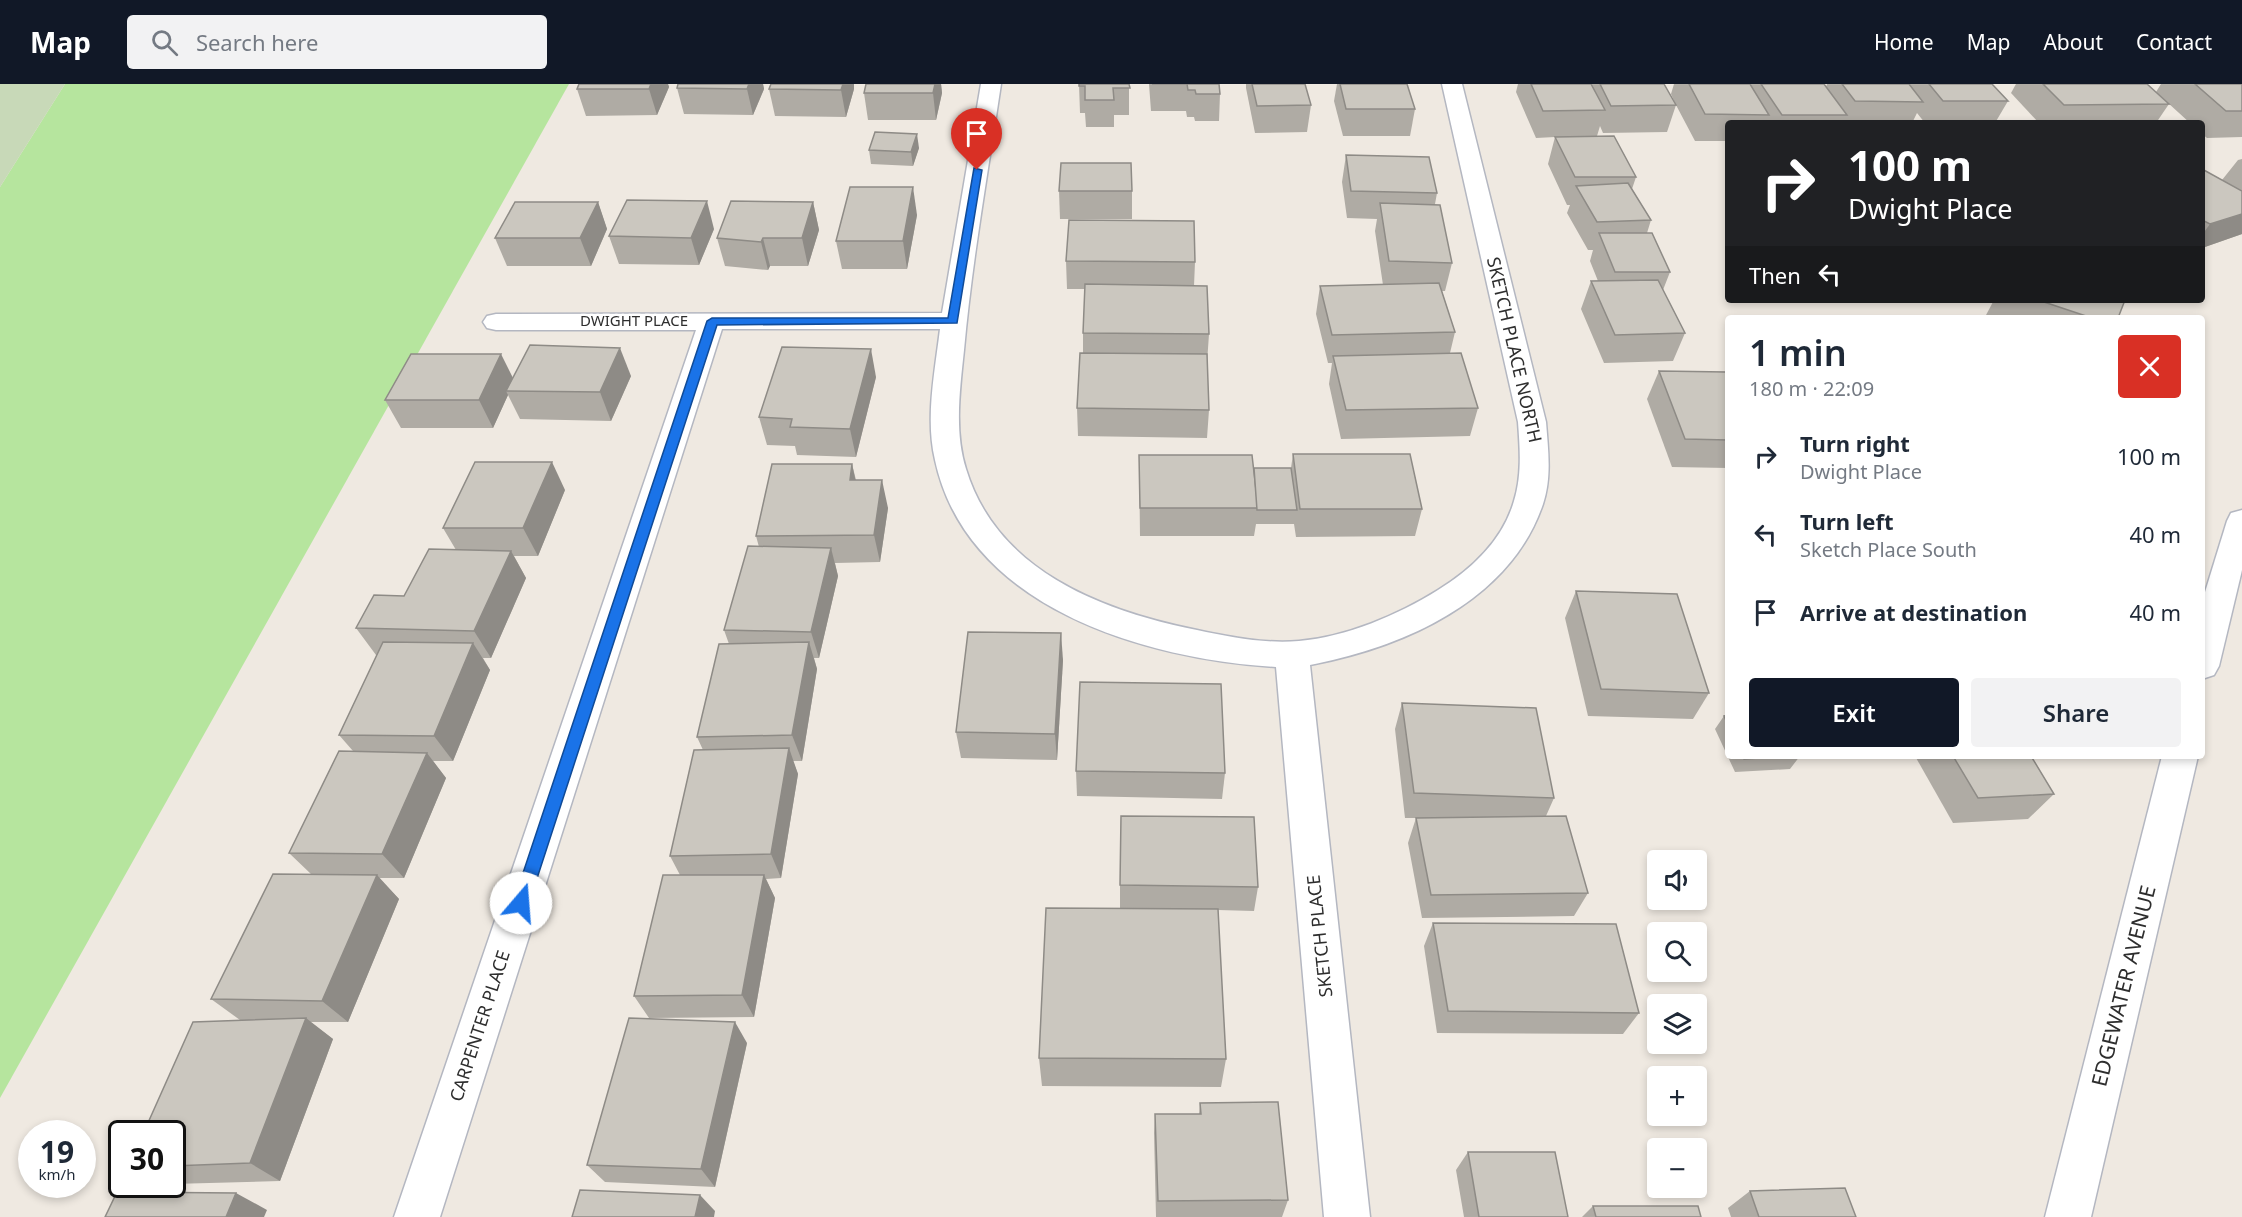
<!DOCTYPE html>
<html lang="en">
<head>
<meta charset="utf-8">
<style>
  body { margin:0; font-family:"Noto Sans",sans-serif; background:#f2f2f3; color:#1f2937; height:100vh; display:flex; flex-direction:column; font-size:22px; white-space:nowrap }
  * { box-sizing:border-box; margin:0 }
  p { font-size:20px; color:#747a83 }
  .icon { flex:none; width:33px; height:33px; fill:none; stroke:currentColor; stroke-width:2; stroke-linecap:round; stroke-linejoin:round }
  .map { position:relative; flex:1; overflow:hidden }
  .side { position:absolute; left:1725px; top:231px; width:480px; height:444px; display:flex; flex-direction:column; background:#fff; border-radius:6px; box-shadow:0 3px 9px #0003 }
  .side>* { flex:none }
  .banner { position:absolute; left:1725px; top:36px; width:480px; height:183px; border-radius:6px; box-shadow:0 3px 9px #0003; background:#202124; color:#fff; overflow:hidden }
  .tools { position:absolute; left:1647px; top:766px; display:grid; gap:12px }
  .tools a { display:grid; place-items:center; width:60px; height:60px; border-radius:6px; background:#fff; box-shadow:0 3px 9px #0003; font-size:30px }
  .speed { position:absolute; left:18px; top:1036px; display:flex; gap:12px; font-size:30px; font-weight:700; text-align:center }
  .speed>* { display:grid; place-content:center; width:78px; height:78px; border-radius:50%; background:#fff; box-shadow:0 3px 9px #0003; line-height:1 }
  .speed small { font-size:15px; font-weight:400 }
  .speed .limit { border:3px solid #111; border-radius:9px; background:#fff; color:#111 }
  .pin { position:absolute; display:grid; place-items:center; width:51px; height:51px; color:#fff; margin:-62px -26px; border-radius:50% 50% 50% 0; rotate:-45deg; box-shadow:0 0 6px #0007 }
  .pin .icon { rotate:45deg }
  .me { position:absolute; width:66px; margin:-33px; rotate:18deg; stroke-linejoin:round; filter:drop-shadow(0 0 4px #0008) }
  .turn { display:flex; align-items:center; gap:21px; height:126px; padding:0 24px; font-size:27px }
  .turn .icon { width:78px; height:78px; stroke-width:2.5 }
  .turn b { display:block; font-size:42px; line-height:51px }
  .then { display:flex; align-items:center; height:57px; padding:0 24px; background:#0003; gap:12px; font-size:22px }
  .round { display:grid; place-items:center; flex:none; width:63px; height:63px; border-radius:6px; background:#f2f2f3 }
  .headline { display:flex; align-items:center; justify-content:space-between; height:102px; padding:0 24px }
  h1 { font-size:36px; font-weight:600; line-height:45px }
  .cta { display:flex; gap:12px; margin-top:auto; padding:12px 24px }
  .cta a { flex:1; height:69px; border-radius:6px; background:#111827; color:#fff; font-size:24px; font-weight:600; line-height:69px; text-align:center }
  .cta a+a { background:#f2f2f3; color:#1f2937 }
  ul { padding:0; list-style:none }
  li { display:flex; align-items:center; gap:18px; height:78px; padding:0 24px }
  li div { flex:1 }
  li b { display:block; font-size:22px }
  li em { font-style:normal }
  header { display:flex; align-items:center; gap:36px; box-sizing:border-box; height:84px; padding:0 30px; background:#111827; color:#fff }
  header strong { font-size:28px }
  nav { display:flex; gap:33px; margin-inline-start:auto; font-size:21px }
  .search { width:420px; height:54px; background:#f2f2f3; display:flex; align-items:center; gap:15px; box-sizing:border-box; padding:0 21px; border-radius:6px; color:#747a83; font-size:22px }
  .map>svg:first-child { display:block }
</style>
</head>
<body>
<header>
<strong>Map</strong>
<div class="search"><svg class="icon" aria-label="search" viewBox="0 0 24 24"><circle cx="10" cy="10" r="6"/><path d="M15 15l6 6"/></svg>Search here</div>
<nav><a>Home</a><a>Map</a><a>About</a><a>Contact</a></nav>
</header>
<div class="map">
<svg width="2242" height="1133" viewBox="0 0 2242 1133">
  <rect width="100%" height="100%" fill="#efe9e1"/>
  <path fill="#b6e59e" d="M65,0H569L0,1014V103Z"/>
  <path fill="#c8d9b8" d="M0,0H65L0,103Z"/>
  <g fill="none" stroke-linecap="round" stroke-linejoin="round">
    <defs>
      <g id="minor">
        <path d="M981,0H1001C988,88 972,177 964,266C960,305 954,347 966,385C997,487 1102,527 1197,546C1230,553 1265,560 1299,557C1346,553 1398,531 1438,506C1471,486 1503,456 1514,417C1522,391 1520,365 1518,338L1442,0H1462L1546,338C1548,365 1552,393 1543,420C1510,517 1404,563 1310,581L1370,1133H1324L1276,583C1145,575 967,524 935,376C925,334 935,287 940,245H722L440,1133H394L696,246H496L487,244L483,238L487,232L496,230L942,229Z"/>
        <path d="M2242,426V486L2219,582L2214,591L2202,595V518L2227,437L2231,429Z"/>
        <path d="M2162,672H2198L2091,1133H2045Z"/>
      </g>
    </defs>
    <use href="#minor" stroke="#b4b7c1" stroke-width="3"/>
    <use href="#minor" fill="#fff" fill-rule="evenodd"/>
  </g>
  <g fill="#afaba4">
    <path d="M579,0H668L669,3L657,31L586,32L577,5Z"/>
    <path d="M678,0H763L764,5L753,31L684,30L677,4Z"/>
    <path d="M771,0H854V5L846,33L775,32L769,5Z"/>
    <path d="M866,0H941L942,9L936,36H868L864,9Z"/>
    <path d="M1079,0H1129V31H1114V43H1086L1085,29H1080Z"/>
    <path d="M1149,0H1219L1220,10L1219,37H1195L1194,33H1187L1186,27H1151Z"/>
    <path d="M1246,0H1305L1311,21L1307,48L1255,49L1246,4Z"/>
    <path d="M1337,0H1407L1415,25L1410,52H1343L1334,17Z"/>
    <path d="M1518,0H1664L1676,21L1671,10L1674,0H1824L1826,3L1827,0H1992L2008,17L1995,39H1925L1917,29L1912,39H1728V57H1695L1676,21L1667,48L1603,49L1600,42L1597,52L1636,93L1632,105L1651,136L1647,149L1670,188L1663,206L1685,249L1673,277L1604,279L1581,225L1591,197H1598L1590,177L1593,166H1588L1567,129L1570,121H1567L1548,80L1555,53L1536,54L1516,8Z"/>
    <path d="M2016,0H2147L2169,20L2156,39H2039L2011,9Z"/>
    <path d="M2161,0H2242V53L2207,54L2202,50V39H2190L2156,8Z"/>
    <path d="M919,64L913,82L871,80L869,66Z"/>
    <path d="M1346,71L1437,109L1435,120L1452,179L1445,207H1442L1455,248L1450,269L1478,324L1470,352L1341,355L1329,300L1332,279H1328L1316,230L1320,202L1383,201L1375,147L1377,135L1347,134L1342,98Z"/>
    <path d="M2242,75V150L2202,164V85L2222,96L2238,76Z"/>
    <path d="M1059,107H1132V135H1060Z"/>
    <path d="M598,118L607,145L591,182H507L495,154Z"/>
    <path d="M813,118L819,146L808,182H770L768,186L725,182L717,154Z"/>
    <path d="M917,131L907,185H842L836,157Z"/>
    <path d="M714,145L699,181L619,180L609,152Z"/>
    <path d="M1066,177L1195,178L1194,202L1209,250L1207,279L1209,326L1207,354L1078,352L1077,324L1083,269V249L1085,205H1067Z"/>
    <path d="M1994,216H2125L2118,234H1989L1985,233Z"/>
    <path d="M1659,287L1728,293V384L1672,383L1647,315Z"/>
    <path d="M631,292L611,337L520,335L508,311L493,344H401L385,316L513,294Z"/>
    <path d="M876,293L856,373L797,371L795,362L767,361L759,333Z"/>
    <path d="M1293,370L1422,425L1415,452L1296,453L1294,440H1256L1254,452H1140L1139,371L1254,384H1291Z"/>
    <path d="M852,380L856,396L888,424L880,478L835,479L838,492L819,574H814L817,585L802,677H793L798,690L781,794L766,795L775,814L754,933L649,934L634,912L680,791L670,772L703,666L697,653L729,560L724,546L759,463L756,452Z"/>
    <path d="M565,406L538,472H514L526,494L491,574H483L490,586L453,677H433L446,694L404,794H379L399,815L348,938H310L333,955L280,1097L172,1100V1050L240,936L211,915L311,790L289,769L353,667L339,651L377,571H376L356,544L404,512L456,466L443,444Z"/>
    <path d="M1576,507L1709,609L1693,635L1588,632L1565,534Z"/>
    <path d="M1063,576L1057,676L961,674L956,648Z"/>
    <path d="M1402,619L1554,714L1546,732L1588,809L1574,832L1422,834L1408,759L1416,734H1418H1405L1395,645Z"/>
    <path d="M1728,631V672H1800L1790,685L1735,688L1715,645L1724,632Z"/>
    <path d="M1915,672H2031L2054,710L2028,735L1953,739Z"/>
    <path d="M1076,687L1225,689L1222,715L1077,712Z"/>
    <path d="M1120,801L1258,803L1254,827L1218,826L1226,975L1221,1003L1042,1002L1039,974L1120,825Z"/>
    <path d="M1433,839L1639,929L1623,950L1437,949L1424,862Z"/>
    <path d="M747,959L715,1103L605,1098L587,1081Z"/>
    <path d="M1200,1019L1288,1116L1282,1133H1156L1154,1049L1155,1030H1199Z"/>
    <path d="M1468,1068L1568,1133H1464L1456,1086Z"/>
    <path d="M1750,1107L1856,1133H1731L1728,1124Z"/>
    <path d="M1593,1122L1701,1133H1582Z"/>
  </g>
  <g fill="#8e8b86">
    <path d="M651,0H668L669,3L657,31L649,5Z"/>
    <path d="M749,0H763L764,5L753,31L747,5Z"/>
    <path d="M843,0H854V5L846,33L841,6Z"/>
    <path d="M935,0H941L942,9L936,36L933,9Z"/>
    <path d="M917,50L919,64L913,82L911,68Z"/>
    <path d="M913,103L917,131L907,185L903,157Z"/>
    <path d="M707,117L714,145L699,181L691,154Z"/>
    <path d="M598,118L607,145L591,182L580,154Z"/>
    <path d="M813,118L819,146L808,182L802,154Z"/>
    <path d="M2242,130V150L2202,164V151L2210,140Z"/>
    <path d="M763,154L770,182L768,186L761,158Z"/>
    <path d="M620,264L631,292L611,337L600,308Z"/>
    <path d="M871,265L876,293L856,373L850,345Z"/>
    <path d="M501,270L515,298L506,307L508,311L493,344L479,316Z"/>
    <path d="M552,378L565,406L538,472L523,444Z"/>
    <path d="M852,380L858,408L850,396Z"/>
    <path d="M882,396L888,424L880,478L874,451Z"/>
    <path d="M831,464L838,492L819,574L811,548Z"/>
    <path d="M511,467L526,494L491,574L474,547Z"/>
    <path d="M1061,549L1063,576L1057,676L1055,650Z"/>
    <path d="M809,558L817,585L802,677L792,651Z"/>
    <path d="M473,559L490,586L453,677L434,652Z"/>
    <path d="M789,664L798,690L781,794L771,770Z"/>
    <path d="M427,669L446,694L404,794L382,770Z"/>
    <path d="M377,791L399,815L348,938L322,917Z"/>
    <path d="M764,791L775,814L754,933L742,911Z"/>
    <path d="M306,934L333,955L280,1097L250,1079Z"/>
    <path d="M735,938L747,959L715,1103L701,1085Z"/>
    <path d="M236,1109L267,1126L264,1133H226Z"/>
    <path d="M700,1111L715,1127L714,1133H695Z"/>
  </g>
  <g fill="#cbc7bf" stroke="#8e8b86" stroke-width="1.5">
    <path d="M579,0H651L649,5H577Z"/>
    <path d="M678,0H749L747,5L677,4Z"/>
    <path d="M771,0H843L841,6L769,5Z"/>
    <path d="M866,0H935L933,9H864Z"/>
    <path d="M1079,0H1129L1130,4H1113L1114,16H1085V2H1079Z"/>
    <path d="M1152,0H1219L1220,10H1196L1195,6H1188L1187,0Z"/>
    <path d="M1252,0H1305L1311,21L1257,22Z"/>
    <path d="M1340,0H1407L1415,25H1346Z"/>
    <path d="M1531,0H1591L1605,26L1543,27Z"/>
    <path d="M1600,0H1664L1676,21L1611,22Z"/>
    <path d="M1689,0H1750L1769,31L1705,30Z"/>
    <path d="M1761,0H1824L1847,31H1782Z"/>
    <path d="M1842,0H1909L1923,18L1855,17Z"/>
    <path d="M1929,0H1992L2008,17H1943Z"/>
    <path d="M2043,0H2147L2169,20L2064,21Z"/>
    <path d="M2195,0H2242V27H2226Z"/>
    <path d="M875,48L917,50L911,68L869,66Z"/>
    <path d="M1614,52L1636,93H1575L1555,53Z"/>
    <path d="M1346,71L1429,73L1437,109L1351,107Z"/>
    <path d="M1061,79H1131L1132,107H1059Z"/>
    <path d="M2202,85L2242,107V130L2210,140L2202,136Z"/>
    <path d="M1628,99L1651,136L1597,138L1576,102Z"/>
    <path d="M850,103H913L903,157H836Z"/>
    <path d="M627,116L707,117L691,154L609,152Z"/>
    <path d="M731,117L813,118L802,154H763L761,158L717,154Z"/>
    <path d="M515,118H598L580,154H495Z"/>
    <path d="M1380,119L1440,121L1452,179L1389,177Z"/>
    <path d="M1069,136L1194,137L1195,178L1066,177Z"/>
    <path d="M1599,149H1652L1670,188H1615Z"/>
    <path d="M1658,196L1685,249L1615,251L1591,197Z"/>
    <path d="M1439,199L1455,248L1332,251L1320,202Z"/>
    <path d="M1085,200L1207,202L1209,250L1083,249Z"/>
    <path d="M2038,216H2125L2118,234H2092Z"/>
    <path d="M530,261L620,264L600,308L506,307Z"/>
    <path d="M782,263L871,265L850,345L790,343L792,335L759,333Z"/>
    <path d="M1080,269L1207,270L1209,326L1077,324Z"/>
    <path d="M1461,269L1478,324L1346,326L1333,272Z"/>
    <path d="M411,270H501L479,316H385Z"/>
    <path d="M1659,287L1726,288L1728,293V356L1685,355Z"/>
    <path d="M1293,370H1410L1422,425H1300Z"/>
    <path d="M1139,371H1252L1258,424H1140Z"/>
    <path d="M475,378H552L523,444H443Z"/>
    <path d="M772,380H852L850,396H882L874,451L756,452Z"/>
    <path d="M1254,384H1291L1297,426H1257Z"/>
    <path d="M748,462L831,464L811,548L724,546Z"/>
    <path d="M429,465L511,467L474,547L356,544L374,511L404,512Z"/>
    <path d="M1576,507L1677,510L1709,609L1601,605Z"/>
    <path d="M968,548L1061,549L1055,650L956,648Z"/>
    <path d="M383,558L473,559L434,652L339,651Z"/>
    <path d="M809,558L792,651L697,653L719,560Z"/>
    <path d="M1080,598L1221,600L1225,689L1076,687Z"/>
    <path d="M1402,619L1536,624L1554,714L1414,709Z"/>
    <path d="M1728,631V641L1724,632Z"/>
    <path d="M789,664L771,770L670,772L694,666Z"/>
    <path d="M339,667L427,669L382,770L289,769Z"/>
    <path d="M1743,672H1791L1744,675Z"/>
    <path d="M1953,672H2031L2054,710L1978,714Z"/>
    <path d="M1121,732L1254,733L1258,803L1120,801Z"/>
    <path d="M1566,732L1588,809L1431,811L1416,734Z"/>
    <path d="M273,790L377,791L322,917L211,915Z"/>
    <path d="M663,791H764L742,911L634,912Z"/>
    <path d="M1046,824L1218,825L1226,975L1039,974Z"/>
    <path d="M1433,839L1616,840L1639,929L1448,927Z"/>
    <path d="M306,934L250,1079L172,1082V1050H143L193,938Z"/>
    <path d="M629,934L735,938L701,1085L587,1081Z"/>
    <path d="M1278,1018L1288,1116L1158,1117L1155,1030H1201L1200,1019Z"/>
    <path d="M1468,1068H1555L1568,1133H1479Z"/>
    <path d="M1845,1104L1856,1133H1759L1750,1107Z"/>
    <path d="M580,1106L700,1111L695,1133H572Z"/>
    <path d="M117,1108L236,1109L226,1133H105Z"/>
    <path d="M1593,1122H1698L1701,1133H1596Z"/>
  </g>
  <path fill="#1a73e8" stroke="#114b97" stroke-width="1.5" d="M974,84L982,86L957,239L717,241L529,819L526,825L521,827L515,825L513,819L707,237L712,234H948Z"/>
  <g text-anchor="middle" stroke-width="4.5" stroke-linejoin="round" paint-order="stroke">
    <g font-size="15" fill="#2e2e2e" stroke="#fff">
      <text x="634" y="242">DWIGHT PLACE</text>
    </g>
    <g font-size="18" fill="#2e2e2e" stroke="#fff">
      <text transform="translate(1514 266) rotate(77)" y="6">SKETCH PLACE NORTH</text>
      <text transform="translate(1320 852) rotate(-96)" y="6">SKETCH PLACE</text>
      <text transform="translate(480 942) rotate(-72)" y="6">CARPENTER PLACE</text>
    </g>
    <g font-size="21" fill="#2e2e2e" stroke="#fff">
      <text transform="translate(2124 902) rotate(-76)" y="7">EDGEWATER AVENUE</text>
    </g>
  </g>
</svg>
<div class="tools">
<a><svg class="icon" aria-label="sound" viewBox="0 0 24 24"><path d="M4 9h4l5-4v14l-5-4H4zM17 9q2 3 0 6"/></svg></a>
<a><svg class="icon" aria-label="search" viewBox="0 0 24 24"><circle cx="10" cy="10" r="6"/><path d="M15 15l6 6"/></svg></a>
<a><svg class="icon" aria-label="layers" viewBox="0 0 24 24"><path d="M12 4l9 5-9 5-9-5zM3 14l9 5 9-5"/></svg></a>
<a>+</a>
<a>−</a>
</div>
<div class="speed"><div>19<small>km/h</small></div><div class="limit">30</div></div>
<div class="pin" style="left:977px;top:86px;background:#d93025"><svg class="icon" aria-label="arrive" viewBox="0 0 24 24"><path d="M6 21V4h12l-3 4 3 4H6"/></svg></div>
<svg class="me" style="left:521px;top:819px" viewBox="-20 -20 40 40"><circle r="19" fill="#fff"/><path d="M0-13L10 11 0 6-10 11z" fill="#1a73e8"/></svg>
<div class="banner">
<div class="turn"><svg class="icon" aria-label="right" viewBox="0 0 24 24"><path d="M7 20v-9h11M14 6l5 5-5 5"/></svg><div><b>100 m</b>Dwight Place</div></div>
<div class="then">Then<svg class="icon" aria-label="left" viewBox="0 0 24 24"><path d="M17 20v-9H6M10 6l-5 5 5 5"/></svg></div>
</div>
<section class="side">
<div class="headline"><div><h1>1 min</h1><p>180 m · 22:09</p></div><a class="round" style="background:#d93025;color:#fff"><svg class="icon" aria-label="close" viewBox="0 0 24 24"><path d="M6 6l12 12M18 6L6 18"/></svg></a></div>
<ul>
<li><svg class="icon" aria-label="right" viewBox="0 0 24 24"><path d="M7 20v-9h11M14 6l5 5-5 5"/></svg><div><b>Turn right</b><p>Dwight Place</p></div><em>100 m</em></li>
<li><svg class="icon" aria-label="left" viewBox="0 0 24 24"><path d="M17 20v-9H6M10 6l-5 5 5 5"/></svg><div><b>Turn left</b><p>Sketch Place South</p></div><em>40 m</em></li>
<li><svg class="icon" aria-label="arrive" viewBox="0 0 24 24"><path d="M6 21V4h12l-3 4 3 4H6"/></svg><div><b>Arrive at destination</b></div><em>40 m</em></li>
</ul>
<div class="cta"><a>Exit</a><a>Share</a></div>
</section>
</div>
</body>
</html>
